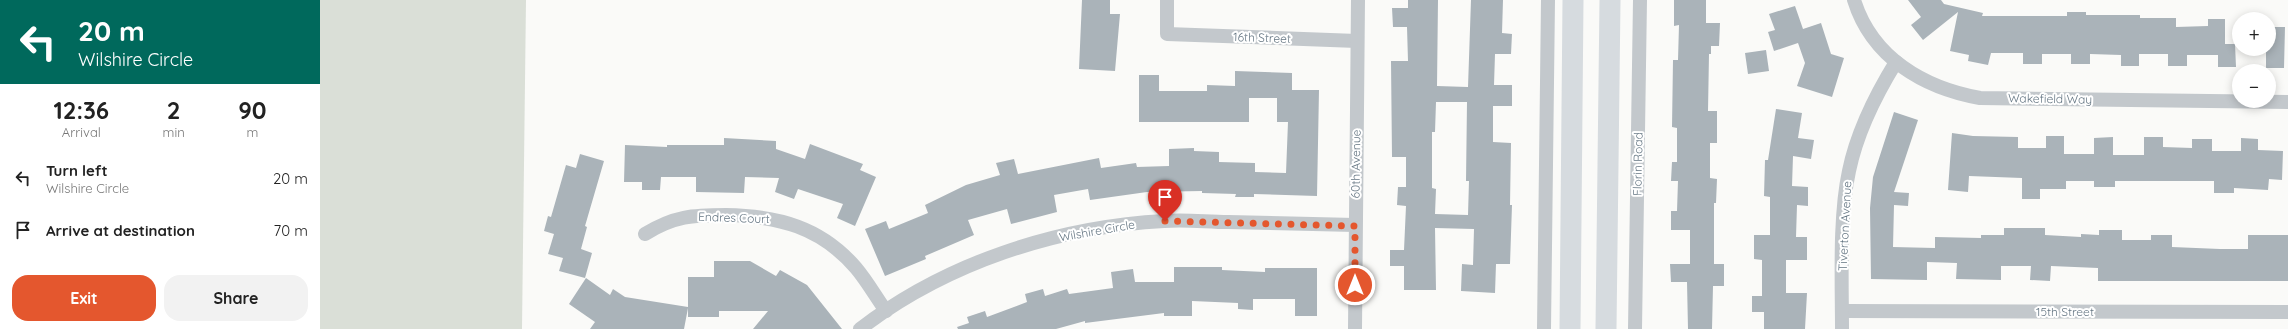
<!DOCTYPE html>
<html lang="en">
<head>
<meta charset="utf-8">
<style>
  body { margin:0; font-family:Quicksand,sans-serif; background:#f2f2f2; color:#222; height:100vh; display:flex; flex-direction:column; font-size:15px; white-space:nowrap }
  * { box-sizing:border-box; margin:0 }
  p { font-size:13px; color:#767676 }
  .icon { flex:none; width:22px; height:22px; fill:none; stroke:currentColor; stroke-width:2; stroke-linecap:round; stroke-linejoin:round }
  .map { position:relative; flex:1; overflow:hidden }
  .drawer { display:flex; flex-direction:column; background:#fff; width:320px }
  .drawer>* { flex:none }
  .guide { background:#00695c; color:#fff; overflow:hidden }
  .fabs { position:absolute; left:1912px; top:12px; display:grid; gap:8px }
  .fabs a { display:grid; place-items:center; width:44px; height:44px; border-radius:50%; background:#fff; box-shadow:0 2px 10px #0003; font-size:20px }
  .pin { position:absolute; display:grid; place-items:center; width:34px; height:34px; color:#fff; margin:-41px -17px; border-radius:50% 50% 50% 0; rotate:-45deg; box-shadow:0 0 4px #0007 }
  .pin .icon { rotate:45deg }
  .me { position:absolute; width:44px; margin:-22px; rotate:0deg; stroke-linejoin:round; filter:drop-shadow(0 0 3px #0008) }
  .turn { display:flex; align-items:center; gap:14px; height:84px; padding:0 12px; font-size:18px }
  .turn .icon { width:52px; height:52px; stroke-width:2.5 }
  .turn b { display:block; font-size:28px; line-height:34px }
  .eta { display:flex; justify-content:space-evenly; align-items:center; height:68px; text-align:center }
  .eta b { font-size:24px; font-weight:700; line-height:28px }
  .action { display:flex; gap:8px; margin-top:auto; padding:8px 12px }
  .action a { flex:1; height:46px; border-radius:16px; background:#e4572e; color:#fff; font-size:16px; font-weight:700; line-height:46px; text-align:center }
  .action a+a { background:#f2f2f2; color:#222 }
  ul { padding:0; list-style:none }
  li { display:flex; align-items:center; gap:12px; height:52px; padding:0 12px }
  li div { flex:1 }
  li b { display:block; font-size:15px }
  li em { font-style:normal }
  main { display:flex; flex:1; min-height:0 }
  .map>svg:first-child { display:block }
</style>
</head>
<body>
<main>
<section class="drawer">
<div class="guide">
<div class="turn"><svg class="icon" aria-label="left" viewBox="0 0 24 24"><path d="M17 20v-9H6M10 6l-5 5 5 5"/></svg><div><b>20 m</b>Wilshire Circle</div></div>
</div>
<div class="eta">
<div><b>12:36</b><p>Arrival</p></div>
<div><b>2</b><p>min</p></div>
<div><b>90</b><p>m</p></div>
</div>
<ul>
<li><svg class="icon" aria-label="left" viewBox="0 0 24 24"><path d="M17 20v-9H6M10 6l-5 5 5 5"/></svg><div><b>Turn left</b><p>Wilshire Circle</p></div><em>20 m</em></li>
<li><svg class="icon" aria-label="arrive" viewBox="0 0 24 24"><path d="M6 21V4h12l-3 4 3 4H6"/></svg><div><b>Arrive at destination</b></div><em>70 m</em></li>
</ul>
<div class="action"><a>Exit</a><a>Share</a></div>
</section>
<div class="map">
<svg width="1968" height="329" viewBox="0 0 1968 329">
  <rect width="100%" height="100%" fill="#fafaf8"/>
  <path fill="#dadfd7" d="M0,0H206L202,329H0Z"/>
  <g fill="#aab3b9" fill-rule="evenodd">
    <path d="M762,0H790V14H800L795,71L759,69Z"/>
    <path d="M1088,0H1118L1117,86L1148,87L1151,0H1183L1182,33L1192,34L1191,54H1175L1174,85H1192V106H1173V142L1191,143L1190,205H1192L1190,264H1176L1175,293L1141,291L1142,264L1153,265L1154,229L1115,228L1116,290H1084V266H1070V250H1084L1086,206L1077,205L1078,187H1086V157H1072L1071,61H1088L1087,27H1073L1072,8H1088ZM1116,102H1147L1146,181H1149L1148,215L1115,214L1116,189L1112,188V132H1115Z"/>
    <path d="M1354,0H1386V23H1400L1399,46H1391V54H1389L1388,111H1397V143H1390V178L1397,179L1396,203H1394V264H1404V286H1393L1392,329H1368L1367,282H1351L1350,264H1370V230H1351V211H1357L1358,181H1351L1352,162H1357V128L1352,127L1353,60H1358L1359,25L1354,26Z"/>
    <path d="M1588,0H1621L1624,4L1663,13L1662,16H1747V12H1766V15H1820V18H1856V27L1888,26V19H1905V44H1915L1916,67H1898V55H1867V66H1848V54H1819V66H1801V55L1770,54V64H1751V54H1722V64H1703V53H1671L1668,65L1648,61L1649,55L1630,51L1638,12L1603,40L1591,25L1601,17Z"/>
    <path d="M1475,6L1483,29L1501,23L1511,54L1524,58L1512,97L1477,86L1485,63L1478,43L1454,51L1448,32L1455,30L1449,14Z"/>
    <path d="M1949,27H1965L1964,68H1946V49H1949Z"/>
    <path d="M1446,50L1449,71L1428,74L1425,53Z"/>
    <path d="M915,71L972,73V90H999L997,196L934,194V197H915L916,194L882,193V191L827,192L770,200L768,189L734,195L737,212L691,224L687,209L648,220L654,235L605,256L606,259L565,276L545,229L566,221L569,229L608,213L605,205L646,185L680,175L676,163L694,159L698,174L779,158L781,168L816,163L817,167L849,166V149L874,148V151L899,152V162L935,163V172L966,173L968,122H957V98H929V122H819V75H839V91H887V85L915,86Z"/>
    <path d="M1456,109L1482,113L1478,138L1494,140L1491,159L1473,156L1472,186L1488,187V206L1477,205L1476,237H1487V260H1466V293H1487L1485,329H1444V312H1432V296H1442V260L1434,259V235H1450V197L1444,196L1445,160H1448Z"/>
    <path d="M1574,112L1598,120L1574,192L1589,193L1588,206L1574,205L1573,247L1615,248V237L1661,238V235H1684V228H1725V235L1761,237V234L1779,235V230H1802V240H1831V235H1852V247L1900,249H1928V235H1968V281H1778V268L1731,266L1730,281L1710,280L1711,266H1681V280L1636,279L1637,263L1607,262V280L1551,279L1550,208L1553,177Z"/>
    <path d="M1632,133L1653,136L1698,137V148H1726V136H1744V154H1774V138L1793,137V155H1824V137H1843V147L1872,148V139H1892V151H1921V138L1938,139V150L1963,151L1962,180L1949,179L1948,190L1914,188V193H1894V181H1795V187H1774V181H1746V189H1720V199H1702V178L1649,176L1648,192L1628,190Z"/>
    <path d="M404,138L456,141V149L485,159L490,144L543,164L540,170L556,177L535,226L517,218L523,204L478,189L474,199L455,192L459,178L425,177L424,193L376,192V177H341L340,190H322V182H304L305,145L347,147V145H404Z"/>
    <path d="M260,154L284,161L265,226L267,227L261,249L272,253L265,278L239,271L243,258L228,254L234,234L224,231L228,216L231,217L246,165L256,168Z"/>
    <path d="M394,261H430L456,276L460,270L487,285L522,329H433L448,311H399V317H368V308L364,329H270L275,322L249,304L266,278L290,295L293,289L305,297L368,307V277H394Z"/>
    <path d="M854,267H902V270L945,272V268H997V316H975V299H933V310L918,309V303L872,301V316H844V313L765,323V321L736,329H638L637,327L649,323L647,317L665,311L667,317L707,302L705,294L723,289L725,296L747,289L749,294L793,288L791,272L813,269L815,282H854Z"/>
  </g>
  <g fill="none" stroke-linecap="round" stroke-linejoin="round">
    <g stroke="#c3c8cc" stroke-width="14">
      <path d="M847,0V34L1037,41"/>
      <path d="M1534,0C1552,58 1604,88 1660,98L1968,102"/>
      <path d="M325,234C354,216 373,215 406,215C458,216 501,227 536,268C547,281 556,297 566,311"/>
      <path d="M1522,311L1968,312"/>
      <path d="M540,329C626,263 736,227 844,221C865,219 887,222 908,222C950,223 993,224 1035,225"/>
      <path d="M1035,329L1038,0"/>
      <path d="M1224,329L1228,0"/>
      <path d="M1315,329L1320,0"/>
      <path d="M1522,329C1522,281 1519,217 1529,171C1537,132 1555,96 1576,62"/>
    </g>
    <g stroke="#d6dbdf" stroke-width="21">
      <path d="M1250,329L1253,0"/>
      <path d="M1286,329L1290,0"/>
    </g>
  </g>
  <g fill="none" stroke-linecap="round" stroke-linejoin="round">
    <path stroke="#e4572e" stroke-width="7" stroke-dasharray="0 12.6" d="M845,221L1035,226V285"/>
  </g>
  <g text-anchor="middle" stroke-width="4" stroke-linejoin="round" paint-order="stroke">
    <g font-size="12" fill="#657683" stroke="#fff">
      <text transform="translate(942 38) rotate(2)" y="4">16th Street</text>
      <text transform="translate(1730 99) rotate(1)" y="4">Wakefield Way</text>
      <text transform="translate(1036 164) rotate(-89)" y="4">60th Avenue</text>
      <text transform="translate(1318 164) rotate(-89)" y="4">Florin Road</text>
      <text transform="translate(414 218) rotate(2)" y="4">Endres Court</text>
      <text transform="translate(1525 226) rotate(-87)" y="4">Tiverton Avenue</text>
      <text transform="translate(777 231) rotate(-10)" y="4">Wilshire Circle</text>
      <text x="1745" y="316">15th Street</text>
    </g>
  </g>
</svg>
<div class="fabs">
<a>+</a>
<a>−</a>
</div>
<div class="pin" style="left:845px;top:221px;background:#d93025"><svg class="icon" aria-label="arrive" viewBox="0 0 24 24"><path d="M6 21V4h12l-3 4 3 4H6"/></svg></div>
<svg class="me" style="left:1035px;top:285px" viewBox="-20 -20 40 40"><circle r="17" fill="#e4572e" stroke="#fff" stroke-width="3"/><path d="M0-11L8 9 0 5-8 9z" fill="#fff"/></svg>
</div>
</main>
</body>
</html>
